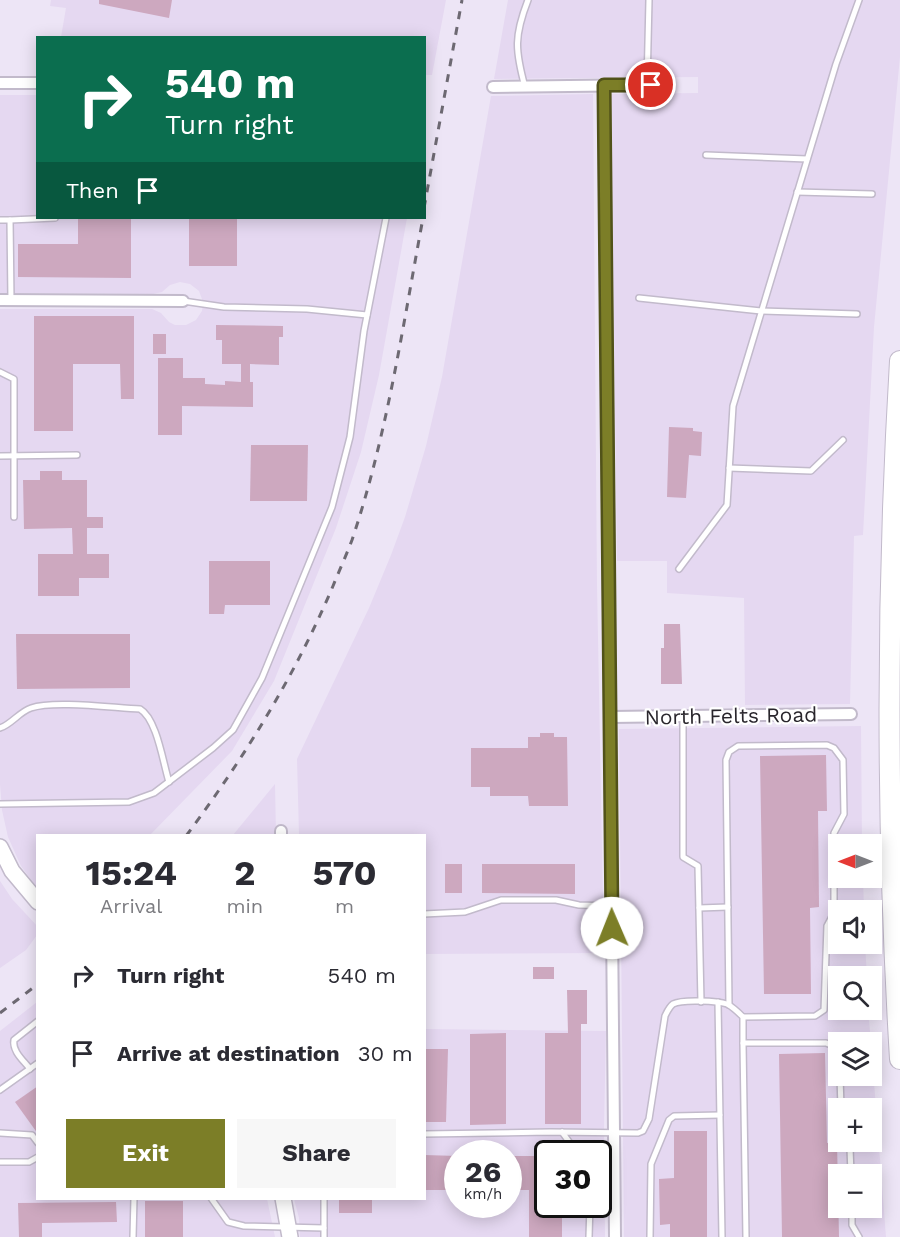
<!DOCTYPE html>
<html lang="en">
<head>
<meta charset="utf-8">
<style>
  body { margin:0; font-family:"Work Sans",sans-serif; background:#f7f7f7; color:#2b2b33; height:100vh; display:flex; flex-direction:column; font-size:22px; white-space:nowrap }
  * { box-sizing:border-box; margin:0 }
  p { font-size:20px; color:#7c7c81 }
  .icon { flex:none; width:33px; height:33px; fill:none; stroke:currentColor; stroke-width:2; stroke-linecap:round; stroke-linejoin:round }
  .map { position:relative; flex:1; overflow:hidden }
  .panel { position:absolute; left:36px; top:834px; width:390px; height:366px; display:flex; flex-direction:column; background:#fff; border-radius:0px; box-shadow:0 3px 15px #0003 }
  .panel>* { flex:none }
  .banner { position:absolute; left:36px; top:36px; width:390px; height:183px; border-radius:0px; box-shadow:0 3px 15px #0003; background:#0b6e4f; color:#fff; overflow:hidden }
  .needle { width:39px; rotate:270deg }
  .tools { position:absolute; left:828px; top:834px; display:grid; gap:12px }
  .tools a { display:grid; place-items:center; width:54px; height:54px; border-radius:0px; background:#fff; box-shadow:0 3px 15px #0003; font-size:30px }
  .speed { position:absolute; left:444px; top:1140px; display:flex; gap:12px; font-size:30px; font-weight:700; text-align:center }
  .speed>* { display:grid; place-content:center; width:78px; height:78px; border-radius:50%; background:#fff; box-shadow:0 3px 15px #0003; line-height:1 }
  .speed small { font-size:15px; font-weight:400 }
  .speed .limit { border:3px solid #111; border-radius:9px; background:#fff; color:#111 }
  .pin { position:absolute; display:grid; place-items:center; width:51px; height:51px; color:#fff; margin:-26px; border:3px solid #fff; border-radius:50%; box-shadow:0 2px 6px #0007 }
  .me { position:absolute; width:66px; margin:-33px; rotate:359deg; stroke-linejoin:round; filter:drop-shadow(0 0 4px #0008) }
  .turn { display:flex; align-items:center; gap:21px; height:126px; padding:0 30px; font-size:27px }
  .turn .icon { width:78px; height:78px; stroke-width:2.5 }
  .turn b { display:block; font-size:42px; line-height:51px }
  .then { display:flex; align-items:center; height:57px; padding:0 30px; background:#0003; gap:12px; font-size:22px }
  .eta { display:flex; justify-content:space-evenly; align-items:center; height:102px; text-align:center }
  .eta b { font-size:36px; font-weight:700; line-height:42px }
  .primary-button { display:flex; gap:12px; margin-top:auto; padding:12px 30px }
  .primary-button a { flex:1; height:69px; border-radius:0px; background:#7c7e27; color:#fff; font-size:24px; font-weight:700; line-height:69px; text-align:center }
  .primary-button a+a { background:#f7f7f7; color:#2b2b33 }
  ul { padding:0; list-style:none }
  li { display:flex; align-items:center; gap:18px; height:78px; padding:0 30px }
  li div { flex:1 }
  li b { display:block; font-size:22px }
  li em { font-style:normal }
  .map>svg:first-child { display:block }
</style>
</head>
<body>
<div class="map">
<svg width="900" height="1237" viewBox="0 0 900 1237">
  <rect width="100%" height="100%" fill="#ede5f6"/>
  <g fill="#e5d8f1" fill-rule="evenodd">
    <path d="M51,0H446L432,75H425L424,38L61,37L66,8L50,6Z"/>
    <path d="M508,0H900V57L874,327L863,535L854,536L850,704L745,705L744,598L667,593V561H617L611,94L698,93V77L494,79Z"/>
    <path d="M593,94L597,585L604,953L425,954L424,836L299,835L297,759L369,608L391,555L405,517L426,446L442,377L491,96Z"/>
    <path d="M0,95H37L38,218H407L379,375L361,452L336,528L274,681L232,751L150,835L38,836L37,888L21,866L8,837L2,810L0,784V309H152L161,313L169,322L175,325H186L196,320L202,311L203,302L199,291L190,284L180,282L170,285L162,292L153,294L0,293Z"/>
    <path d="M861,726L862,844H838V878H863L864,910H838V944H865L867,976H838V1010H868L871,1042H838V1076H872V1056L886,1237H624L619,729ZM838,1108H872V1142H838ZM838,1174H872V1208H838Z"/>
    <path d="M275,784L276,835H233Z"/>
    <path d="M0,881L12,899L38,927L37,935L26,950L0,968Z"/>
    <path d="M37,1002L38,1198L267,1199L275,1237H0V1031Z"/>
    <path d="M425,1029L606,1031L604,1128L605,1237H300L299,1218L294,1199L424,1198ZM458,1154H508V1204H458ZM548,1154H598V1204H548Z"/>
  </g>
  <g fill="#cda8bf">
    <path d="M99,0H172L169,18L99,4Z"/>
    <path d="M78,218H131V278L18,277V244H78Z"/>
    <rect x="189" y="218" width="48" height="48"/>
    <path d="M34,316H134V399H121L120,364H73V431H34Z"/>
    <path d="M216,325L283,326V337H279V365L250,364V382H253V407L182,406V435H158V358H183V378H205V384L225,385V381L241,382V364H222V340H216Z"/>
    <rect x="153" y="334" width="13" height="20"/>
    <path d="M669,427L693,428V431L702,432L701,456L689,455L686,498L667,497Z"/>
    <path d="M251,445H308L307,501H250Z"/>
    <path d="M40,471H62V480H87V517H103V528H87V554H109V578H79V596H38V554H73L72,528L24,529L23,480H40Z"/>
    <path d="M209,561H270V605H225L224,614H209Z"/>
    <path d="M664,624H680L682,684H661V648H664Z"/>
    <path d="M16,634H130V688L17,689Z"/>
    <path d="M540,733H554V737H567L568,806H529L528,796H490V787H471V748H528V737H540Z"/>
    <path d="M826,755L827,811H818L819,907L810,908L811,994H764L760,756Z"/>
    <rect x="445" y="864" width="17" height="29"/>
    <path d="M482,864H575V894L482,893Z"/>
    <rect x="533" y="967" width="21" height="12"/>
    <path d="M567,990H587V1024H581V1124H545V1033H568Z"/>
    <path d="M506,1033V1124L470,1125V1034Z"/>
    <path d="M424,1049H448L446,1122H424Z"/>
    <path d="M825,1053L827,1143L837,1142L839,1237H782L779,1054Z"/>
    <path d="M38,1086V1134L15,1102Z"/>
    <path d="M674,1131H707V1237H670V1224L660,1225L659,1179L674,1178Z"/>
    <path d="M424,1155L458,1156V1190H424Z"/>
    <path d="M508,1156H548V1204H562V1237H529V1190H508Z"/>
    <rect x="339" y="1198" width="33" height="15"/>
    <rect x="145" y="1201" width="38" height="36"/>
    <path d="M116,1202L117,1222L42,1223V1237H19L18,1203Z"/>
  </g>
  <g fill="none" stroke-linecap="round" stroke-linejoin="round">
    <defs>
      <g id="lane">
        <path d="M647,85L649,0"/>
        <path d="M525,87C515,50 514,36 528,0"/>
        <path d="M706,155L807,159"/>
        <path d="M797,192L872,194"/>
        <path d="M0,220H10L11,300"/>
        <path d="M10,220L55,218"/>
        <path d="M639,298L761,311L857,314"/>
        <path d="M183,301L224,307L307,309L367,315"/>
        <path d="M0,372L14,379V517"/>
        <path d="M0,456L77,455"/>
        <path d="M729,468L811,471L843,440"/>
        <path d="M679,569L727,505L733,406L836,64L859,0"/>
        <path d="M683,716V857L698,866L701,1002"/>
        <path d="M0,728C12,724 19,712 31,708C54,700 114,708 140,709C157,719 163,763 169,782"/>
        <path d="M0,804L129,802L154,793L213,748L233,730L262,678L332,507L350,437L364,331L386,218"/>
        <path d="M699,908L728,907"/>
        <path d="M424,914L465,912L501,900H556L579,905L612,906"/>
        <path d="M718,1002L722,1237"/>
        <path d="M729,1005L726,760L729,752L738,746L827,745L834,748L843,760L844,814L834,833V913L827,926L824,1010L815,1016L743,1017"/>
        <path d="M30,1069C23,1060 12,1051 14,1040L38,1021"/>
        <path d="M840,1076L841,1108"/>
        <path d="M0,1090L38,1063"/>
        <path d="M562,1132L575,1150L584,1154"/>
        <path d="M0,1133L32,1135L38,1143"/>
        <path d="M424,1134L550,1132L638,1133L643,1131L649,1119L665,1016C667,1012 669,1007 673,1004C682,999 718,1001 727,1004C733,1007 738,1012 743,1017V1043"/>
        <path d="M847,1142L850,1148L851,1174"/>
        <path d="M0,1162H29L38,1157"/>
        <path d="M211,1198L228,1222L244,1226L324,1228"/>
        <path d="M324,1198V1237"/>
        <path d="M852,1208V1225L859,1237"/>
        <path d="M133,1237L134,1198"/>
        <path d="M589,1237L590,1204"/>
        <path d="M650,1237L651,1164L669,1120L674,1116L720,1115"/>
        <path d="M746,1237L743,1043H826L831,1045L838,1053"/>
      </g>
      <g id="street">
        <path d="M0,83H38"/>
        <path d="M604,85L615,1237"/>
        <path d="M493,87L651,85"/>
        <path d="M0,300L183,301"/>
        <path d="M611,717L851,714"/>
        <path d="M281,831V836"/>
      </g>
      <g id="secondary">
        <path d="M0,847L12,871L38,902"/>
        <path d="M283,1198L290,1237"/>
      </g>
      <path id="highway" d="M900,361C886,594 886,826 900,1059"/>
    </defs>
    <use href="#lane" stroke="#c2bacb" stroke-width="8"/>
    <use href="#street" stroke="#c2bacb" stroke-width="14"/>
    <use href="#secondary" stroke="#c2bacb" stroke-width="18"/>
    <use href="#highway" stroke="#c2bacb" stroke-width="22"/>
    <use href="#lane" stroke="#fff" stroke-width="5"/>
    <use href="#street" stroke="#fff" stroke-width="10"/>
    <use href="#secondary" stroke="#fff" stroke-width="15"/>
    <use href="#highway" stroke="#fff" stroke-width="20"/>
    <g stroke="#6d6972" stroke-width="3" stroke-dasharray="8 8" stroke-linecap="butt">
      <path d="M424,208L462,0"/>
      <path d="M186,836C244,758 295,676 333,586C339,571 346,556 352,540C387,436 403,325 423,218"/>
      <path d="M0,1013L38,984"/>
    </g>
  </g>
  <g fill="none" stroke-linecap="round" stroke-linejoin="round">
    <defs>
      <path id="route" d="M612,928L604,85H651"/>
    </defs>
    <use href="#route" stroke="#515219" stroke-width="15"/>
    <use href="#route" stroke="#7c7e27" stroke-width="10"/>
  </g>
  <g text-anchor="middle" stroke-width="4.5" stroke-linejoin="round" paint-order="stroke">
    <g font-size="21" fill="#29262c" stroke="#fff">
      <text transform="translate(731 716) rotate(-1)" y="7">North Felts Road</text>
    </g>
  </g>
</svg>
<div class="tools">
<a><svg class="needle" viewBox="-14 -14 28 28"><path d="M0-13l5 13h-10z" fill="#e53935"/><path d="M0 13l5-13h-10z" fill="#7c7c81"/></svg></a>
<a><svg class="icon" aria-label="sound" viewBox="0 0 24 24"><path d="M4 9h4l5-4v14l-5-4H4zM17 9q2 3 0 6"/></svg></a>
<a><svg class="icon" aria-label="search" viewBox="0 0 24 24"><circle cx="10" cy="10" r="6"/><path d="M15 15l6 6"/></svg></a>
<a><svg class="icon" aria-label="layers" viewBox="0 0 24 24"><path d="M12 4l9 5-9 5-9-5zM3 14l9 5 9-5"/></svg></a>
<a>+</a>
<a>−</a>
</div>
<div class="speed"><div>26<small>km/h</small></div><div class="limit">30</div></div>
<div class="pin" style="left:651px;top:85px;background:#d93025"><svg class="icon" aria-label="arrive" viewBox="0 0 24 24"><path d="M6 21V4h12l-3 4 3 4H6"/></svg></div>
<svg class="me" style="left:612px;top:928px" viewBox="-20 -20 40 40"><circle r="19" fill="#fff"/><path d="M0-13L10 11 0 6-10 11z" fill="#7c7e27"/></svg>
<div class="banner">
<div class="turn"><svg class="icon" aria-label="right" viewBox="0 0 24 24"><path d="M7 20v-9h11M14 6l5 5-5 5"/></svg><div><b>540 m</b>Turn right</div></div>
<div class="then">Then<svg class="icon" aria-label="arrive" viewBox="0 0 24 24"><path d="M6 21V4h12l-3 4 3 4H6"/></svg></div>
</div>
<section class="panel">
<div class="eta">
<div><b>15:24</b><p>Arrival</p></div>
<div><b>2</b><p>min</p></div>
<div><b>570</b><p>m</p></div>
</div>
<ul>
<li><svg class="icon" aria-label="right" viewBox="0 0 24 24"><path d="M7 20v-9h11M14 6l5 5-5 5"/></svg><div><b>Turn right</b></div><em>540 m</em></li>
<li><svg class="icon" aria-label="arrive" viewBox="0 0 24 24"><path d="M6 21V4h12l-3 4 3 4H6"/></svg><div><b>Arrive at destination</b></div><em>30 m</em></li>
</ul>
<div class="primary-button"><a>Exit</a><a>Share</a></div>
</section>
</div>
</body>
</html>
